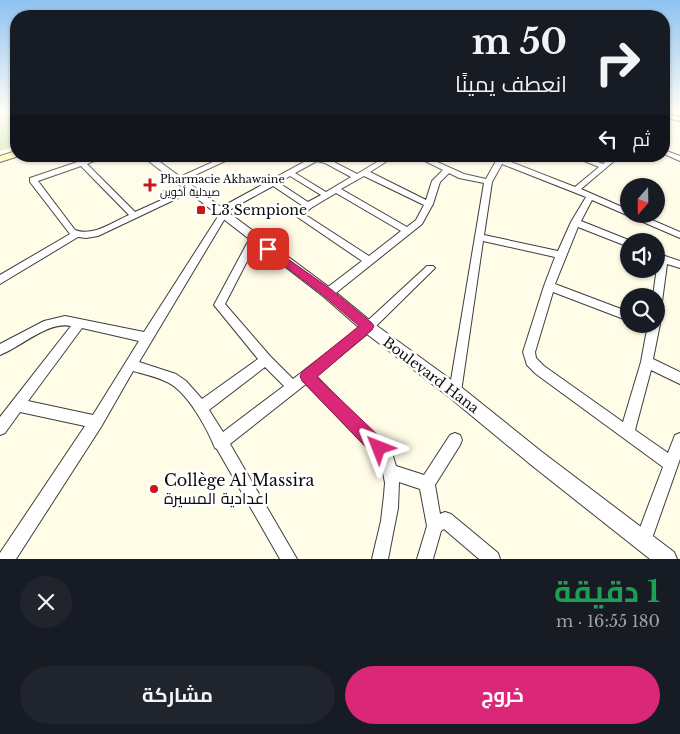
<!DOCTYPE html>
<html lang="ar">
<head>
<meta charset="utf-8">
<style>
  body { margin:0; font-family:"Libre Baskerville",Cairo,serif; background:#20242c; color:#f1f3f6; direction:rtl; height:100vh; display:flex; flex-direction:column; font-size:19px; white-space:nowrap }
  * { box-sizing:border-box; margin:0 }
  p { font-size:16px; color:#9ea1a6 }
  .icon { flex:none; width:28px; height:28px; fill:none; stroke:currentColor; stroke-width:2; stroke-linecap:round; stroke-linejoin:round }
  .map { position:relative; height:559px; overflow:hidden; direction:ltr }
  .panel { display:flex; flex-direction:column; background:#171b24; flex:1 }
  .panel>* { flex:none }
  .guide { position:absolute; left:10px; top:10px; width:660px; height:152px; border-radius:20px; box-shadow:0 1px 4px #0004; direction:rtl; background:#171b24; color:#f1f3f6; overflow:hidden }
  .needle { width:32px; rotate:200deg }
  .buttons { position:absolute; left:620px; top:178px; display:grid; gap:10px }
  .buttons a { display:grid; place-items:center; width:45px; height:45px; border-radius:50%; background:#171b24; box-shadow:0 1px 4px #0004; font-size:25px }
  .pin { position:absolute; display:grid; place-items:center; width:42px; height:42px; color:#fff; margin:-21px; border-radius:10px; box-shadow:0 2px 8px #0006 }
  .me { position:absolute; width:55px; margin:-28px; rotate:315deg; stroke-linejoin:round; filter:drop-shadow(0 0 4px #0008) }
  .turn { display:flex; align-items:center; gap:18px; height:105px; padding:0 20px; font-size:22px }
  .turn .icon { width:65px; height:65px; stroke-width:2.5 }
  .turn b { display:block; font-size:35px; line-height:42px }
  .then { display:flex; align-items:center; height:48px; padding:0 20px; background:#0003; gap:10px; font-size:19px }
  .round { display:grid; place-items:center; flex:none; width:52px; height:52px; border-radius:26px; background:#20242c }
  .headline { display:flex; align-items:center; justify-content:space-between; height:85px; padding:0 20px }
  h1 { font-size:30px; font-weight:700; line-height:38px; color:#1e9e55 }
  .action { display:flex; gap:10px; margin-top:auto; padding:10px 20px }
  .action a { flex:1; height:58px; border-radius:30px; background:#db2777; color:#fff; font-size:20px; font-weight:700; line-height:58px; text-align:center }
  .action a+a { background:#20242c; color:#f1f3f6 }
  .map>svg:first-child { display:block }
</style>
</head>
<body>
<div class="map">
<svg width="680" height="559" viewBox="0 0 680 559">
  <rect width="100%" height="100%" fill="#fffce8"/>
  <path fill="#d2e2b8" d="M0,110H16V146L0,151Z"/>
  <g fill="none" stroke-linecap="round" stroke-linejoin="round">
    <defs>
      <g id="minor">
        <path d="M670,115L680,117V121L671,119L664,123V118Z"/>
        <path d="M664,150L680,156V161L664,154Z"/>
        <path d="M95,156H106L87,164L135,212L188,188H194L195,190L98,236L86,238L78,237L0,284V275L70,234L30,182V178ZM81,166L129,215C113,222 93,237 75,230L38,181Z"/>
        <path d="M226,156H236L180,182H174L173,180Z"/>
        <path d="M331,156H340L332,161L357,174L387,156H395L370,172L426,200L432,181L443,170L415,156H424L464,174L486,179L496,161L486,156H496L575,187L599,167L572,156H582L603,164L612,156H620L581,189L629,210V214H638L680,232V238L592,200L581,221L631,241H629V247L578,227L555,284L629,312V321L553,292L535,352L536,358L544,366L623,422L641,362L648,324H656V320L658,321L660,324L653,359L680,372V384L651,370L635,430L668,453L675,435L680,433V459L649,547L643,549L637,547L635,541L663,467L536,374L527,365L523,352L544,286L555,257L483,241L461,392L459,396L455,398L451,396L449,392L484,183L459,178L449,173L440,182L433,204L422,224L332,296H324L323,293L324,290L362,261L296,216V212L303,206L273,186L224,213L227,215L139,362L176,374L186,381L202,399L258,359L214,305L251,236H257L259,238L225,304L270,356L293,379L364,324L427,266H433L435,268L433,270L372,330L316,376L392,453L396,466L424,475L450,435L455,433L460,435L462,440L460,445L435,485L440,514L445,512L451,514L498,553L500,559H479L444,529L441,531L433,559H417L427,526L420,489L399,482L398,508L388,559H372L381,521L384,495L385,483L381,462L306,384L230,444L297,559H280L217,449L215,448C207,428 187,391 167,382C157,377 144,374 133,371L101,427L16,559H0V553L85,426L20,412L5,433L0,435V417L71,326C48,321 21,347 0,355V344L44,321L65,316L144,332L219,215L216,214V210L313,157L326,159ZM317,161L325,163L351,177L326,192L295,173ZM502,164L586,197L571,222L558,251L484,235L492,182ZM290,176L321,195L308,202L279,183ZM364,176L424,205L416,220L407,227L341,189ZM336,193L401,231L369,256L304,214L311,208ZM82,328L139,341L93,415L28,401ZM265,367L284,386L223,432L209,410Z"/>
        <path d="M656,253L680,261V268L667,264L661,309L660,312L656,313V296H653L658,260H656Z"/>
      </g>
      <path id="tertiary" d="M142,156H152L333,290L373,323L461,387L542,452L674,552L677,559H650L530,464L449,397L363,331L323,296Z"/>
      <path id="secondary" d="M16,151V156H19L0,162V156Z"/>
    </defs>
    <use href="#minor" stroke="#3e3e3e" stroke-width="2"/>
    <use href="#tertiary" stroke="#3e3e3e" stroke-width="2"/>
    <use href="#secondary" stroke="#2d2d2d" stroke-width="2"/>
    <use href="#minor" fill="#fff" fill-rule="evenodd"/>
    <use href="#tertiary" fill="#fff" fill-rule="evenodd"/>
    <use href="#secondary" fill="#fffaa3" fill-rule="evenodd"/>
  </g>
  <linearGradient id="sky" x2="0" y2="1"><stop stop-color="#8ec2f0"/><stop offset="0.59" stop-color="#fffef5"/><stop offset="1" stop-color="#fffef5" stop-opacity="0"/></linearGradient>
  <rect width="680" height="188" fill="url(#sky)"/>
  <path fill="#db2777" stroke="#8e194d" d="M268,245L332,290L372,323L374,326L372,330L317,377L385,442L387,448L385,454L379,456L373,454L302,381L300,376L302,372L359,326L324,296L265,251L263,249Z"/>
  <g fill="#c81816" stroke="#fff" stroke-width="2">
    <path d="M147.5 177.5h5v5h5v5h-5v5h-5v-5h-5v-5h5z"/>
    <rect x="196" y="205" width="10" height="10" rx="2.5"/>
    <circle cx="154" cy="489" r="5"/>
  </g>
  <g text-anchor="middle" stroke-width="5" stroke-linejoin="round" paint-order="stroke">
    <g font-size="11" fill="#0b0b0b" stroke="#fff" text-anchor="start">
      <text x="160" y="183">Pharmacie Akhawaine<tspan x="160" dy="13">صيدلية أخوين</tspan></text>
    </g>
    <g font-size="14" fill="#0b0b0b" stroke="#fff" text-anchor="start">
      <text x="211" y="215">L3 Sempione</text>
    </g>
    <g font-size="14" fill="#0b0b0b" stroke="#fff">
      <text transform="translate(431 375) rotate(37)" y="5">Boulevard Hana</text>
    </g>
    <g font-size="16" fill="#0b0b0b" stroke="#fff" text-anchor="start">
      <text x="164" y="486">Collège Al Massira<tspan x="164" dy="18">اعدادية المسيرة</tspan></text>
    </g>
  </g>
</svg>
<div class="buttons">
<a><svg class="needle" viewBox="-14 -14 28 28"><path d="M0-13l5 13h-10z" fill="#e53935"/><path d="M0 13l5-13h-10z" fill="#9ea1a6"/></svg></a>
<a><svg class="icon" aria-label="sound" viewBox="0 0 24 24"><path d="M4 9h4l5-4v14l-5-4H4zM17 9q2 3 0 6"/></svg></a>
<a><svg class="icon" aria-label="search" viewBox="0 0 24 24"><circle cx="10" cy="10" r="6"/><path d="M15 15l6 6"/></svg></a>
</div>
<div class="pin" style="left:268px;top:249px;background:#d93025"><svg class="icon" aria-label="arrive" viewBox="0 0 24 24"><path d="M6 21V4h12l-3 4 3 4H6"/></svg></div>
<svg class="me" style="left:379px;top:448px" viewBox="-20 -20 40 40"><path d="M0-17L14 15 0 8-14 15z" fill="#db2777" stroke="#fff" stroke-width="4"/></svg>
<div class="guide">
<div class="turn"><svg class="icon" aria-label="right" viewBox="0 0 24 24"><path d="M7 20v-9h11M14 6l5 5-5 5"/></svg><div><b>50 m</b>انعطف يمينًا</div></div>
<div class="then">ثم<svg class="icon" aria-label="left" viewBox="0 0 24 24"><path d="M17 20v-9H6M10 6l-5 5 5 5"/></svg></div>
</div>
</div>
<section class="panel">
<div class="headline"><div><h1>1 دقيقة</h1><p>180 m · 16:55</p></div><a class="round"><svg class="icon" aria-label="close" viewBox="0 0 24 24"><path d="M6 6l12 12M18 6L6 18"/></svg></a></div>
<div class="action"><a>خروج</a><a>مشاركة</a></div>
</section>
</body>
</html>
